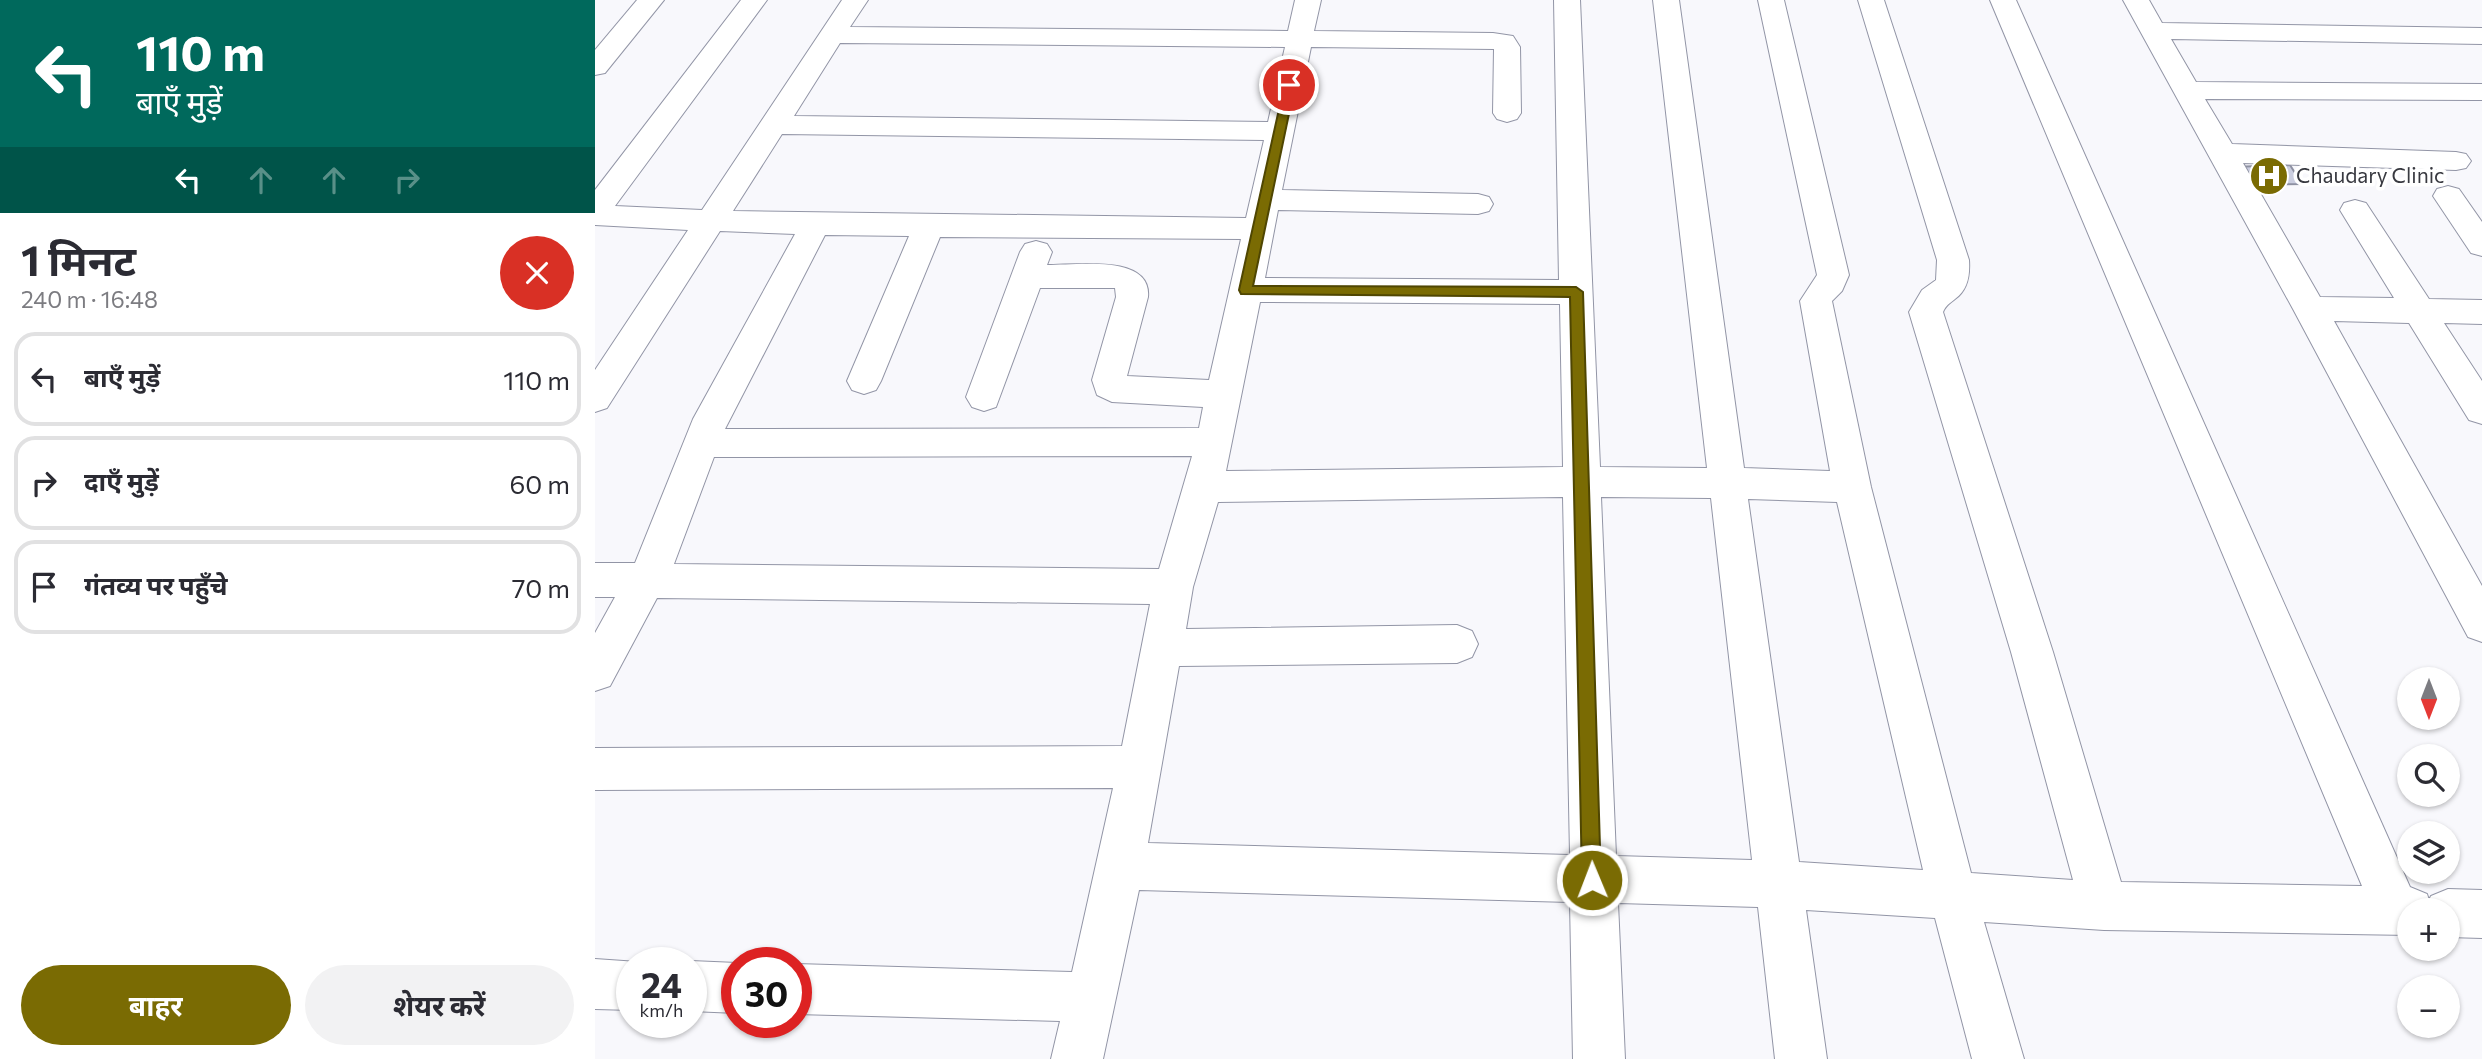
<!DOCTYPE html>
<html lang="hi">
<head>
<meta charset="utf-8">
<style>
  body { margin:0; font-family:Commissioner,"Noto Sans Devanagari",sans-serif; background:#f2f2f3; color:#2b2b33; height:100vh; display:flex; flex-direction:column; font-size:26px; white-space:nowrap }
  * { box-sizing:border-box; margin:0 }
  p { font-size:23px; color:#7c7c81 }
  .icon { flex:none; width:38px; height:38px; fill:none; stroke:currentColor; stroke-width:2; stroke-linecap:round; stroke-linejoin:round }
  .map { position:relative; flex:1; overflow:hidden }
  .drawer { display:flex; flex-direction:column; background:#fff; width:595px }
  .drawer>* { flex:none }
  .banner { background:#00695c; color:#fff; overflow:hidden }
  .needle { width:46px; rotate:180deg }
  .controls { position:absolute; left:1802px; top:667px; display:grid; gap:14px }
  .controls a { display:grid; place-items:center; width:63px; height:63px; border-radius:50%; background:#fff; box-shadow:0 2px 5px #0004; font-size:35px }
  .speed { position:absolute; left:21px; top:947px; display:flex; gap:14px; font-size:35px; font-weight:700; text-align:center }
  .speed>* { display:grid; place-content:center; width:91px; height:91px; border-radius:50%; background:#fff; box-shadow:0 2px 5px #0004; line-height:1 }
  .speed small { font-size:18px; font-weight:400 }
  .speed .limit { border:10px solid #d22; background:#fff; color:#111 }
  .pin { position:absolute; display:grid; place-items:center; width:60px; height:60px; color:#fff; margin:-30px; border:4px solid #fff; border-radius:50%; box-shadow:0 2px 7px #0007 }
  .me { position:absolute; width:77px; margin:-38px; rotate:359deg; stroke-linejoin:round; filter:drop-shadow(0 0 5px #0008) }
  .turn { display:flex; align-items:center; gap:24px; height:147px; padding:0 21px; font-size:32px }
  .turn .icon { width:91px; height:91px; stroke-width:2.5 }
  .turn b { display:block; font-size:49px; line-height:60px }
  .lanes { display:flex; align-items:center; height:66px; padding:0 21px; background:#0003; justify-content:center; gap:35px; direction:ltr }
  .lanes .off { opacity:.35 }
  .round { display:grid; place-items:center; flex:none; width:74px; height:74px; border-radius:37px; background:#f2f2f3 }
  .head { display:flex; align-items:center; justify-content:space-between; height:119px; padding:0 21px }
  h1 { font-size:42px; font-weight:700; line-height:52px }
  .button { display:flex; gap:14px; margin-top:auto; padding:14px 21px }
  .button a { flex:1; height:80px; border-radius:42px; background:#7a6b03; color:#fff; font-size:28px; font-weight:700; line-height:80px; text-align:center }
  .button a+a { background:#f2f2f3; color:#2b2b33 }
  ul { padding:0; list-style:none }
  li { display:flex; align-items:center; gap:21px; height:94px; margin:0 14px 10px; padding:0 7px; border:4px solid #e1e1e2; border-radius:21px }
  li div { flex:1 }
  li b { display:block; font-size:26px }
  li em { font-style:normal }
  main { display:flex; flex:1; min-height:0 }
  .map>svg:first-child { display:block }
</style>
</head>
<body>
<main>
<section class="drawer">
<div class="banner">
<div class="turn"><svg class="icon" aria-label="left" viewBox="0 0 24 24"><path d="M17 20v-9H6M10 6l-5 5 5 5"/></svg><div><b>110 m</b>बाएँ मुड़ें</div></div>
<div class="lanes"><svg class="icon" aria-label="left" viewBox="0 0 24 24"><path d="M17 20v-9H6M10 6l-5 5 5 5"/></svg><svg class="icon off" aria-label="ahead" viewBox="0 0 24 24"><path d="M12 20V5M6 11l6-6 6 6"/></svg><svg class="icon off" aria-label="ahead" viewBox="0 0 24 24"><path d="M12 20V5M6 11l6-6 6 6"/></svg><svg class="icon off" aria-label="right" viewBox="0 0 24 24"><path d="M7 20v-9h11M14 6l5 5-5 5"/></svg></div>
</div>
<div class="head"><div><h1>1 मिनट</h1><p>240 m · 16:48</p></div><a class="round" style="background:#d93025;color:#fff"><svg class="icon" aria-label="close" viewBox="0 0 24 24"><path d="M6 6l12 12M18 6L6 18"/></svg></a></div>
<ul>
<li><svg class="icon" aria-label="left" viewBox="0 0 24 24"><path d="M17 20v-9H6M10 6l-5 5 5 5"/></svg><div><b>बाएँ मुड़ें</b></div><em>110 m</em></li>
<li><svg class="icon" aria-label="right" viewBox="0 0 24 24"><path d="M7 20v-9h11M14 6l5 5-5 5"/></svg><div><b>दाएँ मुड़ें</b></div><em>60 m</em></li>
<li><svg class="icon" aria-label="arrive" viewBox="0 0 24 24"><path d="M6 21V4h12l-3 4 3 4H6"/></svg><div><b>गंतव्य पर पहुँचे</b></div><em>70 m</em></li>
</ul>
<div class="button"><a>बाहर</a><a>शेयर करें</a></div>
</section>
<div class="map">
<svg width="1887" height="1059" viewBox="0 0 1887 1059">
  <rect width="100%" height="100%" fill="#f8f8fc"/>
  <path fill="#cbcee0" stroke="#8e91a2" stroke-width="2" d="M1695,165L1707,184L1649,185L1637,167Z"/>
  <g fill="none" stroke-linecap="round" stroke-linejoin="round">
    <defs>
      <g id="minor">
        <path d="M42,0H69L10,73L0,75V50Z"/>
        <path d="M146,0H172L20,206L107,210L247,0H273L255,27L693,31L700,0H726L719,31L898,33L918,36L925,47L926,113L922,119L912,122L902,119L898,113L899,49L716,47L687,190L883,194L894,197L898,204L894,211L883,214L683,210L670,278L964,280L959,0H985L1005,467L1112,468L1058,0H1084L1149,468L1235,471L1205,301L1222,275L1163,0H1189L1254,275L1247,291L1237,301L1276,487L1376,873L1478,880L1416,652L1314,312L1327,290L1341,280L1342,260L1263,0H1289L1374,260C1375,275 1373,290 1360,299C1354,304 1351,305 1348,312L1458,652L1526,882L1767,886L1395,0H1421L1815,887L1832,894L1834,900L1836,896L1853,889L1887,890V938L1853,937V910H1815V935L1509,930L1389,922L1429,1059H1377L1340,918L1211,910L1232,1059H1180L1163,907L1023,903L1030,1059H978L975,902L544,890L508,1059H456L465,1021L201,1014V964L477,972L518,788L0,790V748L527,746L555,604L62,598L15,686L0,691V633L20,597H0V563H40L98,419L200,234L125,231L12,408L0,412V370L93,230L0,225V190ZM245,43L690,47L673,122L199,116ZM187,134L669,140L651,218L138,211ZM230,235L314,236L252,381L257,390L269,394L281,390L286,381L345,237L646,239L614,380L532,376L553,297C557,254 482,265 452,265L457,252L452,244L441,241L430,244L425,252L371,397L377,407L389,411L401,407L445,288H520L521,297L497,380L502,395L517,402L608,407L604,428L130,429ZM665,302L965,304L968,467L631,471ZM597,456L564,569L79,564L119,457ZM968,497L975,855L553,843L584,666L862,663L877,657L883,644L877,631L862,625L591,629L598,587L623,502ZM1006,497L1116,498L1157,860L1021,856ZM1153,499L1242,502L1328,870L1204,862Z"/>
        <path d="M1528,0H1554L1567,23L1887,28V44L1576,39L1601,82L1887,84V100H1884L1610,99L1637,144L1861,152L1871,154L1876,161L1871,168L1861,170L1648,163L1725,297L1799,298L1745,210L1749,203L1760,200L1771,203L1834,299L1887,300V324L1849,323L1887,381V424L1874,420L1814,323L1739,321L1887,586V642L1873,637L1698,309Z"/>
        <path d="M1853,186L1864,189L1887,222V256L1876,253L1838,196L1842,189Z"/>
        <path d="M0,959L43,962H37V1010L0,1009Z"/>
        <path d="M96,961L142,963V1013L96,1011V962H93Z"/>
      </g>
    </defs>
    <use href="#minor" stroke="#9295a6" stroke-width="2"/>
    <use href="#minor" fill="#fff" fill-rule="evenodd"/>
  </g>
  <path fill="#7a6b03" stroke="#4f4602" stroke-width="2" d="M690,82L700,85L658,286L981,287L988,292L1006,880L1004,886L997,889L990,886L987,880L975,297L646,294L644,290Z"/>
  <defs>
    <symbol id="hospital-disc" viewBox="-11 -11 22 22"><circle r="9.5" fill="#7a6b03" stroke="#fff"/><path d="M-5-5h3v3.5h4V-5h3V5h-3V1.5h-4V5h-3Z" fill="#fff"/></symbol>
  </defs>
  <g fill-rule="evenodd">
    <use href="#hospital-disc" x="1652" y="154" width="44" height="44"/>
  </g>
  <g text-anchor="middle" stroke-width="7" stroke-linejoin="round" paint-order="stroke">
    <g font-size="21" fill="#383940" stroke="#fff" text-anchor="start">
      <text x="1701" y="183">Chaudary Clinic</text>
    </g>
  </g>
</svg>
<div class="controls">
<a><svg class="needle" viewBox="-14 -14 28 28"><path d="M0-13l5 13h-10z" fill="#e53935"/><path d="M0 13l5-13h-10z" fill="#7c7c81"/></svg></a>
<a><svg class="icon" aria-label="search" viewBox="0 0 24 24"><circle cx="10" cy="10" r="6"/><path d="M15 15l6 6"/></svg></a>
<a><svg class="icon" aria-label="layers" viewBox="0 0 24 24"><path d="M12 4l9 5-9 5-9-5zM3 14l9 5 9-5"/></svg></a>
<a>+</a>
<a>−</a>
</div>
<div class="speed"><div>24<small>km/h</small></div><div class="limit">30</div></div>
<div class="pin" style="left:694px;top:85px;background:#d93025"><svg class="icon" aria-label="arrive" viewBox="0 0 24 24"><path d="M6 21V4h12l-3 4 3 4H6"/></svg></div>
<svg class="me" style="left:997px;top:880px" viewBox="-20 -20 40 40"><circle r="17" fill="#7a6b03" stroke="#fff" stroke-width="3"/><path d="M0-11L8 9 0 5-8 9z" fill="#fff"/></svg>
</div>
</main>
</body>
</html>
